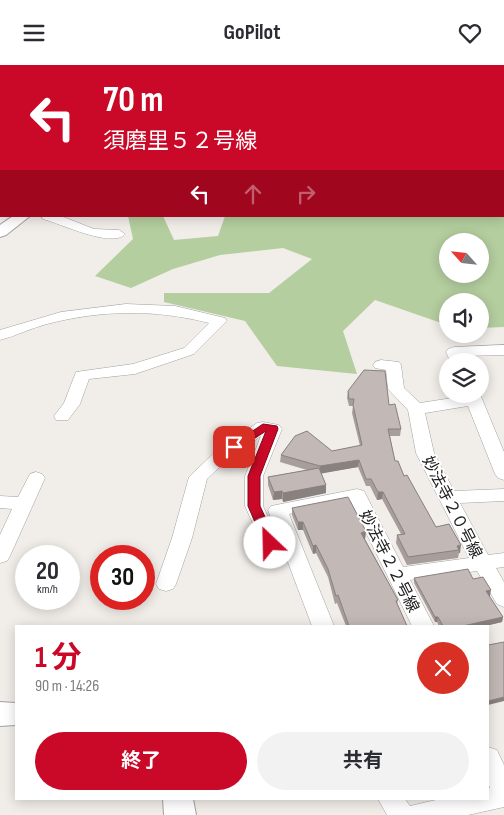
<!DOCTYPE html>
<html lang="ja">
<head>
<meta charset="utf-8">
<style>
  body { margin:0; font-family:"Sofia Sans Condensed","Noto Sans JP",sans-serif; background:#f2f2f3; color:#2b2b33; height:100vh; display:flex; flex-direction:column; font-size:19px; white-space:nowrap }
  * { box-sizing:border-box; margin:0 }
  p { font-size:16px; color:#7c7c81 }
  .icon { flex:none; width:28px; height:28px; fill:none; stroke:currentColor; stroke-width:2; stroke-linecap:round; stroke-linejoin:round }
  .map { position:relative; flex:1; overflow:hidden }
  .sheet { position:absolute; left:15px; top:560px; width:474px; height:175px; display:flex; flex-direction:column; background:#fff; border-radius:0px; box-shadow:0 2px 12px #0003 }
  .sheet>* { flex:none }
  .banner { position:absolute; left:0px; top:0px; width:505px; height:152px; box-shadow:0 2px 12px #0003; background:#c90927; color:#fff; overflow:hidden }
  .needle { width:32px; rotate:297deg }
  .buttons { position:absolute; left:439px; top:168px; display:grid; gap:10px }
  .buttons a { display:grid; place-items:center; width:50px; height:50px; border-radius:50%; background:#fff; box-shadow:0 2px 12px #0003; font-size:25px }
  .speed { position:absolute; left:15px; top:480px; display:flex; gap:10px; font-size:25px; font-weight:700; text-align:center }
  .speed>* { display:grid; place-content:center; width:65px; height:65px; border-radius:50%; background:#fff; box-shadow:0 2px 12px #0003; line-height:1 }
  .speed small { font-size:12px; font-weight:400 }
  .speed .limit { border:8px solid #d22; background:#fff; color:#111 }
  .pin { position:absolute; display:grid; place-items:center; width:42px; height:42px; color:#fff; margin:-21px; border-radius:10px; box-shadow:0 2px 8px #0006 }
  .me { position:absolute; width:55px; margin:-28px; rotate:336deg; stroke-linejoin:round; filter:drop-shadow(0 0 4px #0008) }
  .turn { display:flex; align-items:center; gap:18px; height:105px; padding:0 20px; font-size:22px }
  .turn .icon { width:65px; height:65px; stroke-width:2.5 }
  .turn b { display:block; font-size:35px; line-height:42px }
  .lanes { display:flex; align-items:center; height:48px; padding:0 20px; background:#0003; justify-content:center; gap:25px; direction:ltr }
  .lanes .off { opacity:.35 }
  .round { display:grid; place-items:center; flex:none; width:52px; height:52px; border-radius:26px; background:#f2f2f3 }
  .head { display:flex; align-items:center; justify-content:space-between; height:85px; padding:0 20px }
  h1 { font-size:30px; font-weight:700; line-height:38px; color:#c90927 }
  .cta { display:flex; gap:10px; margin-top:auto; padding:10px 20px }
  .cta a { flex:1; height:58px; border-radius:30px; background:#c90927; color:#fff; font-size:20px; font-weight:700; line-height:58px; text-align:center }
  .cta a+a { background:#f2f2f3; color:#2b2b33 }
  header { display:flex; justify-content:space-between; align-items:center; height:65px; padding:0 20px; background:#fff; font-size:22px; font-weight:700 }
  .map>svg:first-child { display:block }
</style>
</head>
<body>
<header><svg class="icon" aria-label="menu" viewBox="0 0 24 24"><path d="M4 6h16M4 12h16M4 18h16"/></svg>GoPilot<svg class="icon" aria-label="heart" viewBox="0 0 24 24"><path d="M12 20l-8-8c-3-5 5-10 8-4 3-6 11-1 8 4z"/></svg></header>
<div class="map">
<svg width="504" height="750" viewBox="0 0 504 750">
  <rect width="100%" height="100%" fill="#f1ede9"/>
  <path fill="#b4ce9f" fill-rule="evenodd" d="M347,0H504V262L480,263V236H448L447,260L375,235L343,266L357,309L277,301L245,256L164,237V228H269L312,194L283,183L220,190L173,204L131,223L95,211L133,174L128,151H163L174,175L218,171L225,151H504V1ZM448,176H480V209H448Z"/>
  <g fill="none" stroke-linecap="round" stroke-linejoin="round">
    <defs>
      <g id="service">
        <path d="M156,0H182L181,1H156Z"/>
        <path d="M193,0H199V1H194Z"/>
      </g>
      <g id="minor">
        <path d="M125,0H135V1H126Z"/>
        <path d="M309,0H321L322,1H310Z"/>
        <path d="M403,0H413V1H404Z"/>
        <path d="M1,135V143L0,144V136Z"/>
        <path d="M41,151H61L94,164L119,165L125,169C113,184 59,158 43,154Z"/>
        <path d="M126,239L175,241L225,253L227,256L194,289L135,309L89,314L80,339L68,355H56L54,351L64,338L76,307L133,299L184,283L209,258C155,244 101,245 47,259C31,263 16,271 0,275V265L61,247Z"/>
        <path d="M504,280V290L464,291L466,296H450L446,287L448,284L454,282Z"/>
        <path d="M381,295L399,297L401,300L404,323L420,338L465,331L464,329H480L504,387V415L498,413L495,409L468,341L425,348L434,388L454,426L504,424V436L460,438L488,490L504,488V502L496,503L504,517V542L497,539L477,506L410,515L434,561H412L351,437L289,449L334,561H312L284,487L264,483L245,441V411L261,371L226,396L207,414L192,473L176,519L173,524L166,526L159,524L156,519L172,473L189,412L214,388L257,358L263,357L279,360L282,364L263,411V441L278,473L268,445L271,441L357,424L364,426L366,430L403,502L469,493L416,388L408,345L388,324L386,305L375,303L373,300L375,297Z"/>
        <path d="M36,407L42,409L45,413L10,491L7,496L0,498V470L12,444L0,443V431L18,432L30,409Z"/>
        <path d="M488,682L497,685L504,700V742L468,750H387L378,734H405L410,741L440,734H488V723H490L488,718Z"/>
      </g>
      <g id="tertiary">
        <path d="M1,21V29L0,30V22Z"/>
        <path d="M13,151H30L6,170L0,172V160Z"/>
        <path d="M0,637L16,638V660L0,661Z"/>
        <path d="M163,734H193L196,750H164Z"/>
      </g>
    </defs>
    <use href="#service" stroke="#a2a2a2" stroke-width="2"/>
    <use href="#minor" stroke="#a2a2a2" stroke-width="1"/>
    <use href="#tertiary" stroke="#a2a2a2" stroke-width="2"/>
    <use href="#service" fill="#fff" fill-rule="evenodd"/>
    <use href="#minor" fill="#fff" fill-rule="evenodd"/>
    <use href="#tertiary" fill="#fff" fill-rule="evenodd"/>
  </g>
  <g fill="#a79e9c">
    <path d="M348,326L389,340L401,364L400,371H390L395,396L436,462L449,459L460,488H459L458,493L407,500L396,478L397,470L401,469L382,434L377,435L370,421H366L358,402L321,408L326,428L283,437L282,434L273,435L268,420V412L307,405L280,397L281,390L332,386L360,381L352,348L353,341H349L347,333Z"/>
    <path d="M292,443L366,466L365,474L398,535L397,539L407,561H346L337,538L335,539L328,512L316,488L313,489L303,465H298L292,450Z"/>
    <path d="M414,513L473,514L490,531H489L503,552L502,557L485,561H439L437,557H435L414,518Z"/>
  </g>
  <g fill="#88817f">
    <path d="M359,395L358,402L319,409L320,401Z"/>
    <path d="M326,420V428L283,437V428Z"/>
    <path d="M282,426V434L273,435L274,427Z"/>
    <path d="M378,427H383L382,434L377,435Z"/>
    <rect x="298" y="457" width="5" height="8"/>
    <path d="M366,466L365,474L361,476V468Z"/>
    <path d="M316,480V488L313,489V481Z"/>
    <path d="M461,480L460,488H459V485L457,481Z"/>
    <path d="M491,525L490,531H485L486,526Z"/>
    <path d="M435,552H438L437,557H435Z"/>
    <path d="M503,552L502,557L485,561H463Z"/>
    <path d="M504,632V636L488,640V636Z"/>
  </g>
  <g fill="#c2b8b5" stroke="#88817f">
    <path d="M364,305L385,306L389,340L395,339L401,364H388L395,396H398L404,411L407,410L436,462L449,459L461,480L457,481L459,485L408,492L397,470L405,469L383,427H378L371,414H366L359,395L320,401L281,390L295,371L307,366L332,386L362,380L353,340L354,334H349L348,326Z"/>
    <path d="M319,403L326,420L283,428L282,426L274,427L268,412Z"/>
    <path d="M348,432L366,466L361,468L398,535L396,536L407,561H349L338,530L336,531L328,504L316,480L313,481L303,457H298L292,443Z"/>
    <path d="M468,504L473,514L483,512L491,525L486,526L503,552L463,561H443L438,552H435L414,513Z"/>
    <path d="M504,577V632L488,636V580Z"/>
  </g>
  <path fill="#c90927" stroke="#830619" d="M263,359L277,361L278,364L260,411V441L277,478L270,482L264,478L248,441V411L266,366L238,384H230L229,382Z"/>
  <g text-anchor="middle" stroke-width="4" stroke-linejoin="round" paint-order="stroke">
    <g font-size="16" fill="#212121" stroke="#fff">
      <text transform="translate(453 442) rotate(63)" y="6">妙法寺２０号線</text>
      <text transform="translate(390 496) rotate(63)" y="6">妙法寺２２号線</text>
    </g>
  </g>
</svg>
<div class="buttons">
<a><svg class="needle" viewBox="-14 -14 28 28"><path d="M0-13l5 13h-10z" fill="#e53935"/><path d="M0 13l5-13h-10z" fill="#7c7c81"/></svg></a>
<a><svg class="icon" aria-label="sound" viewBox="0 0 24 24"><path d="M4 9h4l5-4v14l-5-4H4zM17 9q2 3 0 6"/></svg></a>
<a><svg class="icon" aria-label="layers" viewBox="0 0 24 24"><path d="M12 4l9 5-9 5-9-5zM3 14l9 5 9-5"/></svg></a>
</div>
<div class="speed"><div>20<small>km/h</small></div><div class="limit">30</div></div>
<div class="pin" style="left:234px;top:382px;background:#d93025"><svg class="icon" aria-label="arrive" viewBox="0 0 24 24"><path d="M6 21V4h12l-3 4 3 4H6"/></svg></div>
<svg class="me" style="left:270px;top:478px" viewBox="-20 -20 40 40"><circle r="19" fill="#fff"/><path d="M0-13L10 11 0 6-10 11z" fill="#c90927"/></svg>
<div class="banner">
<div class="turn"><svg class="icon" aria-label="left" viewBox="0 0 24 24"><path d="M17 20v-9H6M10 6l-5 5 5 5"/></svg><div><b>70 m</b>須磨里５２号線</div></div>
<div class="lanes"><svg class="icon" aria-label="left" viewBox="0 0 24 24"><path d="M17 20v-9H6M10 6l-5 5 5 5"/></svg><svg class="icon off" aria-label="ahead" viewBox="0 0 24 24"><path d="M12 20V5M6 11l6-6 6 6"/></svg><svg class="icon off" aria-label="right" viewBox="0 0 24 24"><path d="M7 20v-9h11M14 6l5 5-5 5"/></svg></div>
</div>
<section class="sheet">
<div class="head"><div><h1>1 分</h1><p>90 m · 14:26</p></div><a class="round" style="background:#d93025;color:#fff"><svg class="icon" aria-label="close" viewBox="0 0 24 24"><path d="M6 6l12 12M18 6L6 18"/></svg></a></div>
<div class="cta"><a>終了</a><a>共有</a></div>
</section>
</div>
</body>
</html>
